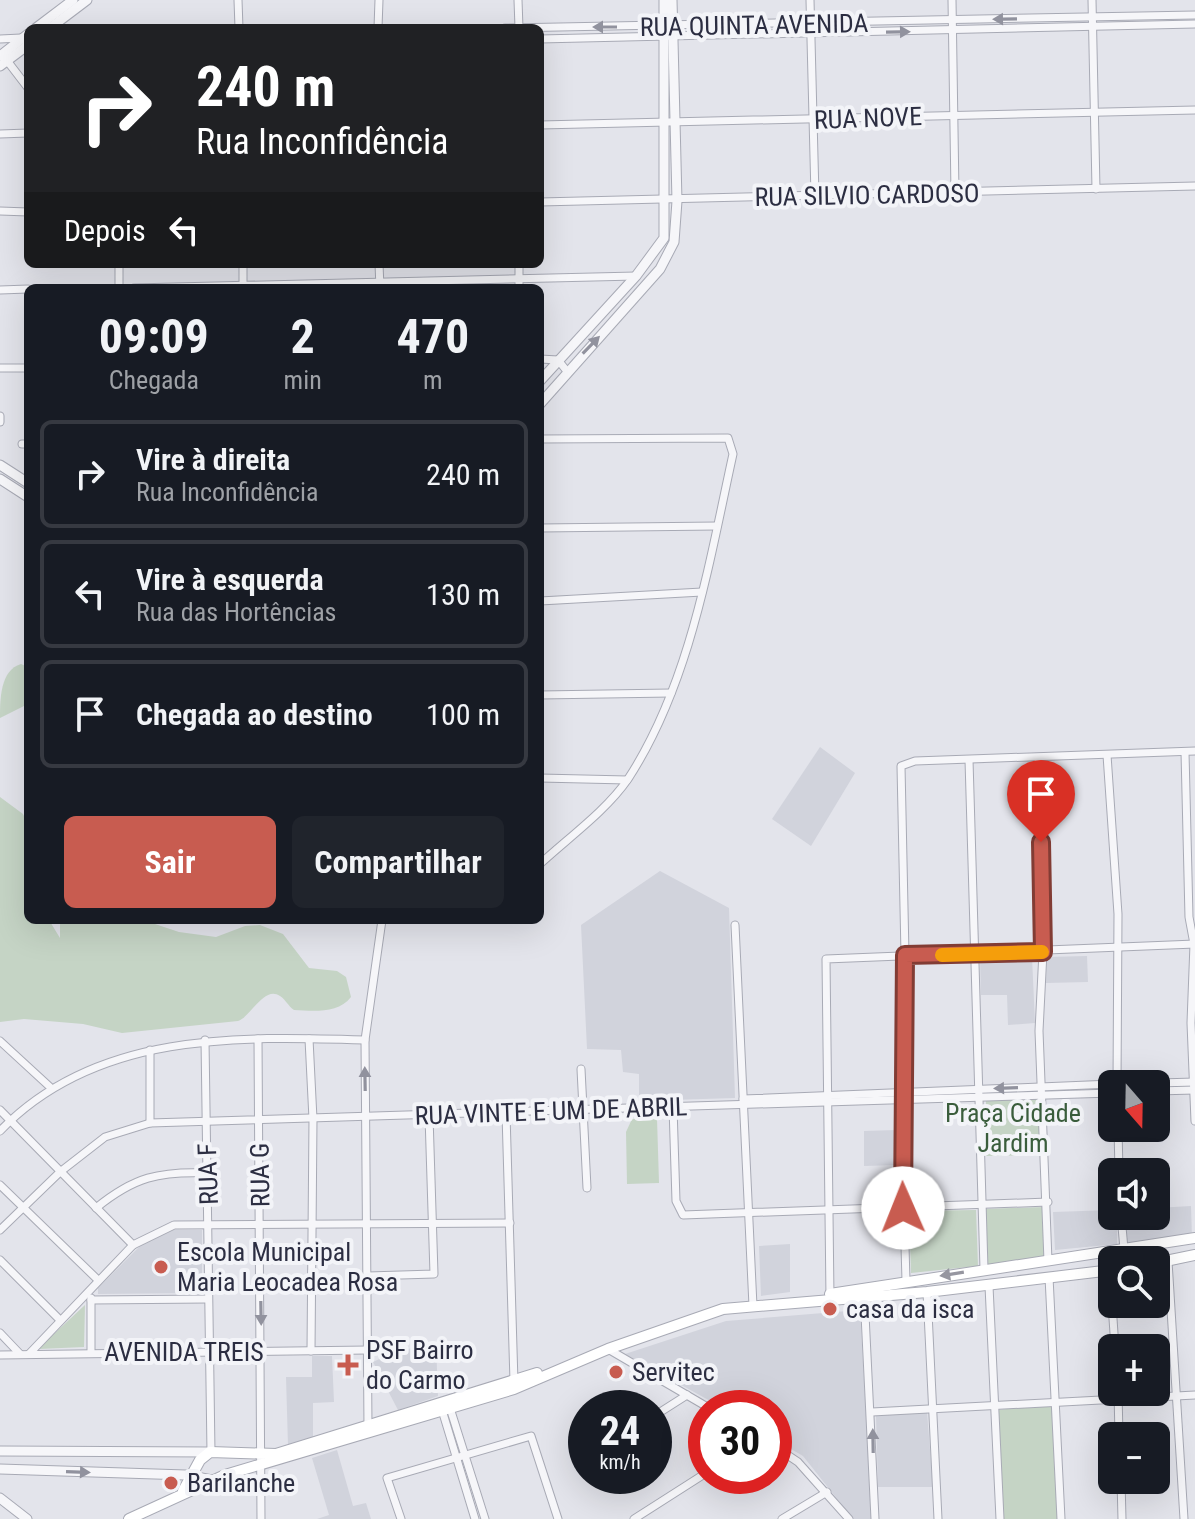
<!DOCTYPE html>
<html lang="pt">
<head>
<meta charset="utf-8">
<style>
  body { margin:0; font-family:"Roboto Condensed",sans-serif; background:#20242c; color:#f1f3f6; height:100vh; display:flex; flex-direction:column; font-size:30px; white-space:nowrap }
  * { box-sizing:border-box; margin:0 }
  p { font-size:26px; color:#9ea1a6 }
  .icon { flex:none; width:44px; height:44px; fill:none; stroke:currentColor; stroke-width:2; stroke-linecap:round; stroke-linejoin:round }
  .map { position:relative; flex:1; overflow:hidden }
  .side { position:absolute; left:24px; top:284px; width:520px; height:640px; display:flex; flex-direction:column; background:#171b24; border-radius:12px; box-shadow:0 8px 32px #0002 }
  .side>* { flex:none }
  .hud { position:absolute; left:24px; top:24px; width:520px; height:244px; border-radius:12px; box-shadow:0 8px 32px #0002; background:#202124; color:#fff; overflow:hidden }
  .needle { width:52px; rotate:160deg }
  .fabs { position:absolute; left:1098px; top:1070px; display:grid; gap:16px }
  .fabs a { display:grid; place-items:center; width:72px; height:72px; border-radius:12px; background:#171b24; box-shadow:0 8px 32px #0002; font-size:40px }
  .speed { position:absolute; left:568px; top:1390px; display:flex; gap:16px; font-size:40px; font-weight:700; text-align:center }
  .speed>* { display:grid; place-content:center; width:104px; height:104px; border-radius:50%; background:#171b24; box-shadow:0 8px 32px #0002; line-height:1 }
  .speed small { font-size:20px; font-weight:400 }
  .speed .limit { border:12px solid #d22; background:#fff; color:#111 }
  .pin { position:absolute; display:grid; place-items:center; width:68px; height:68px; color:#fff; margin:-82px -34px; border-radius:50% 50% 50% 0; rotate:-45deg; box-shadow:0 0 8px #0007 }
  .pin .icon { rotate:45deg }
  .me { position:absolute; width:88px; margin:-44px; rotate:359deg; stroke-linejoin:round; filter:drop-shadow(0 0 6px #0008) }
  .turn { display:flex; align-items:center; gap:28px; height:168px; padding:0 40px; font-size:36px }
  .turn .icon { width:104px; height:104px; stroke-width:2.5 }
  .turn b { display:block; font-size:56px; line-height:68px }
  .then { display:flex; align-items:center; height:76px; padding:0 40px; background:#0003; gap:16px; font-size:30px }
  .eta { display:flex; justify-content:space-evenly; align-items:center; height:136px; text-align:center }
  .eta b { font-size:48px; font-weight:700; line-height:56px }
  .action { display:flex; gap:16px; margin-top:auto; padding:16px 40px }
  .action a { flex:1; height:92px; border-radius:12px; background:#c85c50; color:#fff; font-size:32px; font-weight:700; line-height:92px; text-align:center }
  .action a+a { background:#20242c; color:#f1f3f6 }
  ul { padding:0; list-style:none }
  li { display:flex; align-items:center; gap:24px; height:108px; margin:0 16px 12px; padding:0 24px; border:4px solid #363941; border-radius:12px }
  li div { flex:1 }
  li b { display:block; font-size:30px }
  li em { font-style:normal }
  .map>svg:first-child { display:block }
</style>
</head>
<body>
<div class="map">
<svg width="1195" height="1519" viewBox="0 0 1195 1519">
  <rect width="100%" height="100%" fill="#e3e4eb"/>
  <g fill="#d1d3dc">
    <path d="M820,747L855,773L811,846L772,819Z"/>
    <path d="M660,871L729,908L735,1098L639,1101V1074L623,1072L621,1050L587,1049L581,925Z"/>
    <path d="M1087,956L1088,982L1046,983L1047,957Z"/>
    <path d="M1032,957L1035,1023L1008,1025L1007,995H981L980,959Z"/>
    <path d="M896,1130V1165L864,1166V1131Z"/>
    <path d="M1191,1206L1192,1238L1127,1247L1126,1216H1156V1208Z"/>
    <path d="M1112,1210V1216H1117V1244L1055,1250L1053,1212Z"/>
    <path d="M173,1230H202V1293L98,1294V1288L141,1245Z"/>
    <path d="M790,1244V1292L761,1296L759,1246Z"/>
    <path d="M860,1310L872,1519H853L803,1456L774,1439V1408H723L625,1354L726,1321Z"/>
    <path d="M436,1343L438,1396L398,1410L373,1362L394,1352Z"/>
    <path d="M312,1356H332L334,1402L313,1403V1438L288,1446L286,1377H312Z"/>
    <path d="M927,1412L933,1487H878L876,1416Z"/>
    <path d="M337,1450L353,1506L366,1503L371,1519H317L329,1515L312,1458Z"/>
  </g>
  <g fill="#c5d4c5">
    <path d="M21,664L28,667V704L0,718C0,700 0,670 21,664Z"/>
    <path d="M0,797L23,814L28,824V920H49L60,938V920L152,923L179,932L216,937L245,926L260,925L283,934L309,968L337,971L346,977L351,997C338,1014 313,1011 294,1010C288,1006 286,1000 280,996C264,985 251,1017 238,1021L122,1033L83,1024L24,1019L0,1022Z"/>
    <path d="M1039,1098L1040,1155L986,1156V1101Z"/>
    <path d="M657,1118L659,1183L627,1184L626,1132L632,1119Z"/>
    <path d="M1044,1207V1258L987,1265L984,1209Z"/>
    <path d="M976,1210L978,1266L911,1273L909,1211Z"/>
    <path d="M85,1305L84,1347L39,1349L41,1346Z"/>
    <path d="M1053,1404L1058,1519H1003L998,1410Z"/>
  </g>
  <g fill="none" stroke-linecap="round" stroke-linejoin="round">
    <defs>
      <g id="minor">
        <path d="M238,0L239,28"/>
        <path d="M518,0L519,28"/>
        <path d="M810,0L815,196"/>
        <path d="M952,0L955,193"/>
        <path d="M1092,0L1096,189"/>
        <path d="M378,28L379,0"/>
        <path d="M505,28L1195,15"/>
        <path d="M0,39L21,38"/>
        <path d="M540,39L1195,24"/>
        <path d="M5,58L28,88"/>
        <path d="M540,125L1195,110"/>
        <path d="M0,134L28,133"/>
        <path d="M540,202L1195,186"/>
        <path d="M0,211L28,212"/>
        <path d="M119,264V288"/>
        <path d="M379,264L380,288"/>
        <path d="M519,264V288"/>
        <path d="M134,288L636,276"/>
        <path d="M243,288V264"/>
        <path d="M0,290L28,289"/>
        <path d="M540,359L558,360L566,370"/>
        <path d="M0,368H28"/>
        <path d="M0,416V422"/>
        <path d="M540,439L728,438L733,454C709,563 690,684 628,779C606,811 568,838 540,864"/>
        <path d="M22,444H28"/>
        <path d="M540,528L717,526"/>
        <path d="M540,601L702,592"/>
        <path d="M540,695L671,693"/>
        <path d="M1185,752L1189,917L1194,944L1191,1023L1195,1121"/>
        <path d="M1107,755L1118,914L1117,1084"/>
        <path d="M1038,758L1043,952L1039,1031L1048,1261"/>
        <path d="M969,760L984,1269"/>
        <path d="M540,778L627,780"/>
        <path d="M735,925L753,1306"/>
        <path d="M258,1039L261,1519"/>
        <path d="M309,1039L313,1119L311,1351"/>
        <path d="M205,1040L211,1452"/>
        <path d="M0,1041L50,1087"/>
        <path d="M581,1069L587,1188"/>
        <path d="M1123,1084L1195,1082"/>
        <path d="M1156,1091L1195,1090"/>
        <path d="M743,1099L1112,1084"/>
        <path d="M673,1107L676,1201L683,1215L1048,1202"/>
        <path d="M0,1110L133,1245"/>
        <path d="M506,1114L514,1382"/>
        <path d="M150,1123V1050"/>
        <path d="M1118,1128L1119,1172"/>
        <path d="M0,1131C95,1032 237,1036 365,1040"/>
        <path d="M0,1185L98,1280"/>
        <path d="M96,1208C134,1177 159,1171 208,1173"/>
        <path d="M1121,1216L1124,1249"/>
        <path d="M0,1230L60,1172L105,1137L150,1123L1112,1093"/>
        <path d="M0,1260L59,1319"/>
        <path d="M1168,1261L1184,1519"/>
        <path d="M1110,1271L1112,1299"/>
        <path d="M368,1276L434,1274L429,1116"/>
        <path d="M1049,1277L1061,1519"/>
        <path d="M906,1281L902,1141L905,955L901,766L915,761L1195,751"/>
        <path d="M989,1286L1000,1519"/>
        <path d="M927,1292L938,1519"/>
        <path d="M864,1294L875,1519"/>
        <path d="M91,1298V1352"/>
        <path d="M830,1298L826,959L1195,944"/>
        <path d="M91,1300L208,1299"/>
        <path d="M1112,1304L1115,1348"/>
        <path d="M0,1333L20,1354"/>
        <path d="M608,1349L709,1408"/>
        <path d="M29,1354L133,1245L174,1225L510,1223"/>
        <path d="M0,1355L368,1350"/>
        <path d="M1118,1392L1119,1436"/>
        <path d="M450,1408L485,1519"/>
        <path d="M442,1410L475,1519"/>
        <path d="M872,1412L1195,1395"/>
        <path d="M654,1416L687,1395"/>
        <path d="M368,1428L365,1040L382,920"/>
        <path d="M774,1446L798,1462L849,1519"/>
        <path d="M1121,1480L1122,1519"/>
        <path d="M401,1519L387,1478L531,1436L558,1519"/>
        <path d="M634,1519L706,1473"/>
        <path d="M782,1519L827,1492"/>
      </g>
      <g id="tertiary">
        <path d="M36,28L73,0"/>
        <path d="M50,28L87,0"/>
        <path d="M0,56L28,34"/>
        <path d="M0,66L28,45"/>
        <path d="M540,381L636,276L664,238V0"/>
        <path d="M540,404L660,269L674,242L677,201L672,0"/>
        <path d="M0,465L28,483"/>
        <path d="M0,479L28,497"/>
        <path d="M0,1451L210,1452"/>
        <path d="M0,1469L186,1475L212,1480"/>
        <path d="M0,1498L27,1519"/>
      </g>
      <g id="secondary">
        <path d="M1156,1263L1195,1255"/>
        <path d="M830,1294L1195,1238"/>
        <path d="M183,1491L200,1460L210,1452L276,1454L537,1373"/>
        <path d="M129,1519L225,1475L514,1389L608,1349L723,1309L927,1292L1112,1270"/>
      </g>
    </defs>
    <use href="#minor" stroke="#a8aab5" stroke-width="9"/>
    <use href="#tertiary" stroke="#a8aab5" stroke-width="11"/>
    <use href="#secondary" stroke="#a8aab5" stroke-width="12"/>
    <use href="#minor" stroke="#f6f6f9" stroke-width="7"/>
    <use href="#tertiary" stroke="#f6f6f9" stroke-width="9"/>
    <use href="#secondary" stroke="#fff" stroke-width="10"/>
  </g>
  <defs><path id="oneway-solid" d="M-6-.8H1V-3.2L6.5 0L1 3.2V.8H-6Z" transform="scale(2)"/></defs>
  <g fill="#91929e">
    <use href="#oneway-solid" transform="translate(1005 19) rotate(179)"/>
    <use href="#oneway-solid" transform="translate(605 27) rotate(180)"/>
    <use href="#oneway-solid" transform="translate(898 32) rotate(-1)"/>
    <use href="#oneway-solid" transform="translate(591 345) rotate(-46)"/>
    <use href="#oneway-solid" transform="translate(365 1079) rotate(-91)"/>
    <use href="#oneway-solid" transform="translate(1006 1088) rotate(178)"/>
    <use href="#oneway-solid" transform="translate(261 1313) rotate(89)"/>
    <use href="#oneway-solid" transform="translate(873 1441) rotate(-91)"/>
    <use href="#oneway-solid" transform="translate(78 1472) rotate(2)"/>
  </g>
  <use fill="#9696a0" href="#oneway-solid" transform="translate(952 1274) rotate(171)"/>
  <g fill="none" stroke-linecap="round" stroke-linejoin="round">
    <defs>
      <path id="route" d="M903,1208L905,955L1043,952L1041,842"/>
    </defs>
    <use href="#route" stroke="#823c34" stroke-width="20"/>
    <use href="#route" stroke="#c85c50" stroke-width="14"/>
    <path stroke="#f59e0b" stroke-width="14" d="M942,955L1042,952"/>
  </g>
  <g fill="#c85c50" stroke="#f3f4f8" stroke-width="3">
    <circle cx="161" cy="1267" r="8"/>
    <circle cx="830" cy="1309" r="8"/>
    <path d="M344 1353h8v8h8v8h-8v8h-8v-8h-8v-8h8z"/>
    <circle cx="616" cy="1372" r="8"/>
    <circle cx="171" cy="1483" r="8"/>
  </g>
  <g text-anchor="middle" stroke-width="8" stroke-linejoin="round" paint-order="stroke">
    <g font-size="26" fill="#2c2e42" stroke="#f3f4f8">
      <text transform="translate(754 25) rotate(-1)" y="9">RUA QUINTA AVENIDA</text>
      <text transform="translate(868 118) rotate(-2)" y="9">RUA NOVE</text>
      <text transform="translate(867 195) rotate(-1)" y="9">RUA SILVIO CARDOSO</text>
      <text transform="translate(551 1111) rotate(-2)" y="9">RUA VINTE E UM DE ABRIL</text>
      <text transform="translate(208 1174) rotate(-92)" y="9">RUA F</text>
      <text transform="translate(260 1175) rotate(-91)" y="9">RUA G</text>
      <text x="184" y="1361">AVENIDA TREIS</text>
    </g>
    <g font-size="26" fill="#3a5d3c" stroke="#f3f4f8">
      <text x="1013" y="1122">Praça Cidade<tspan x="1013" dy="30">Jardim</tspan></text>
    </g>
    <g font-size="26" fill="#2c2e42" stroke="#f3f4f8" text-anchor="start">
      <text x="177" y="1261">Escola Municipal<tspan x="177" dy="30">Maria Leocadea Rosa</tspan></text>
      <text x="846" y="1318">casa da isca</text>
      <text x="366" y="1359">PSF Bairro<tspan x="366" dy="30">do Carmo</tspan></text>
      <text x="632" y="1381">Servitec</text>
      <text x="187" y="1492">Barilanche</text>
    </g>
  </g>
</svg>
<div class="fabs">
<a><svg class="needle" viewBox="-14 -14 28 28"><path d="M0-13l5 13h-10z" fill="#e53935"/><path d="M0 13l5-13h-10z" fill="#9ea1a6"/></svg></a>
<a><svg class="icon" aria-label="sound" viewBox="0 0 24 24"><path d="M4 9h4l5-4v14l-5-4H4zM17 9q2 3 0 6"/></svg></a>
<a><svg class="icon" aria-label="search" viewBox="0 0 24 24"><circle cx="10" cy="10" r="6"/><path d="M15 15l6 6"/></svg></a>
<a>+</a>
<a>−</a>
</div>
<div class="speed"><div>24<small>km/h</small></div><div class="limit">30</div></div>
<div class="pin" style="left:1041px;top:842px;background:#d93025"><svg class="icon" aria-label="arrive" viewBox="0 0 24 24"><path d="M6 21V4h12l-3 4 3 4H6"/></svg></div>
<svg class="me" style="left:903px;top:1208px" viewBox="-20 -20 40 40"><circle r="19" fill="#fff"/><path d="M0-13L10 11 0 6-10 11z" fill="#c85c50"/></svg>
<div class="hud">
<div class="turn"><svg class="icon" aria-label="right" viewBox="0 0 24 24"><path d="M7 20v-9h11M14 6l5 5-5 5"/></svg><div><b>240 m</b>Rua Inconfidência</div></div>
<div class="then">Depois<svg class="icon" aria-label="left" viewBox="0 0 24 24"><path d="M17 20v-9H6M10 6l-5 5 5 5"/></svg></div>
</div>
<section class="side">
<div class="eta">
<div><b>09:09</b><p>Chegada</p></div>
<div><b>2</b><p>min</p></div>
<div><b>470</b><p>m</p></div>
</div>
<ul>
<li><svg class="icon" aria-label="right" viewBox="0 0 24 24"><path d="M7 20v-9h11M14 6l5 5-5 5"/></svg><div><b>Vire à direita</b><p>Rua Inconfidência</p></div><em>240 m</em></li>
<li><svg class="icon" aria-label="left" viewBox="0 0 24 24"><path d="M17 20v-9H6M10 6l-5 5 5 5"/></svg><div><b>Vire à esquerda</b><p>Rua das Hortências</p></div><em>130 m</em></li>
<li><svg class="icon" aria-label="arrive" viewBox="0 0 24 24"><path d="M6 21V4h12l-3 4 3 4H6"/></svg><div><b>Chegada ao destino</b></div><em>100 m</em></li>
</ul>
<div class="action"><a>Sair</a><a>Compartilhar</a></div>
</section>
</div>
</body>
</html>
